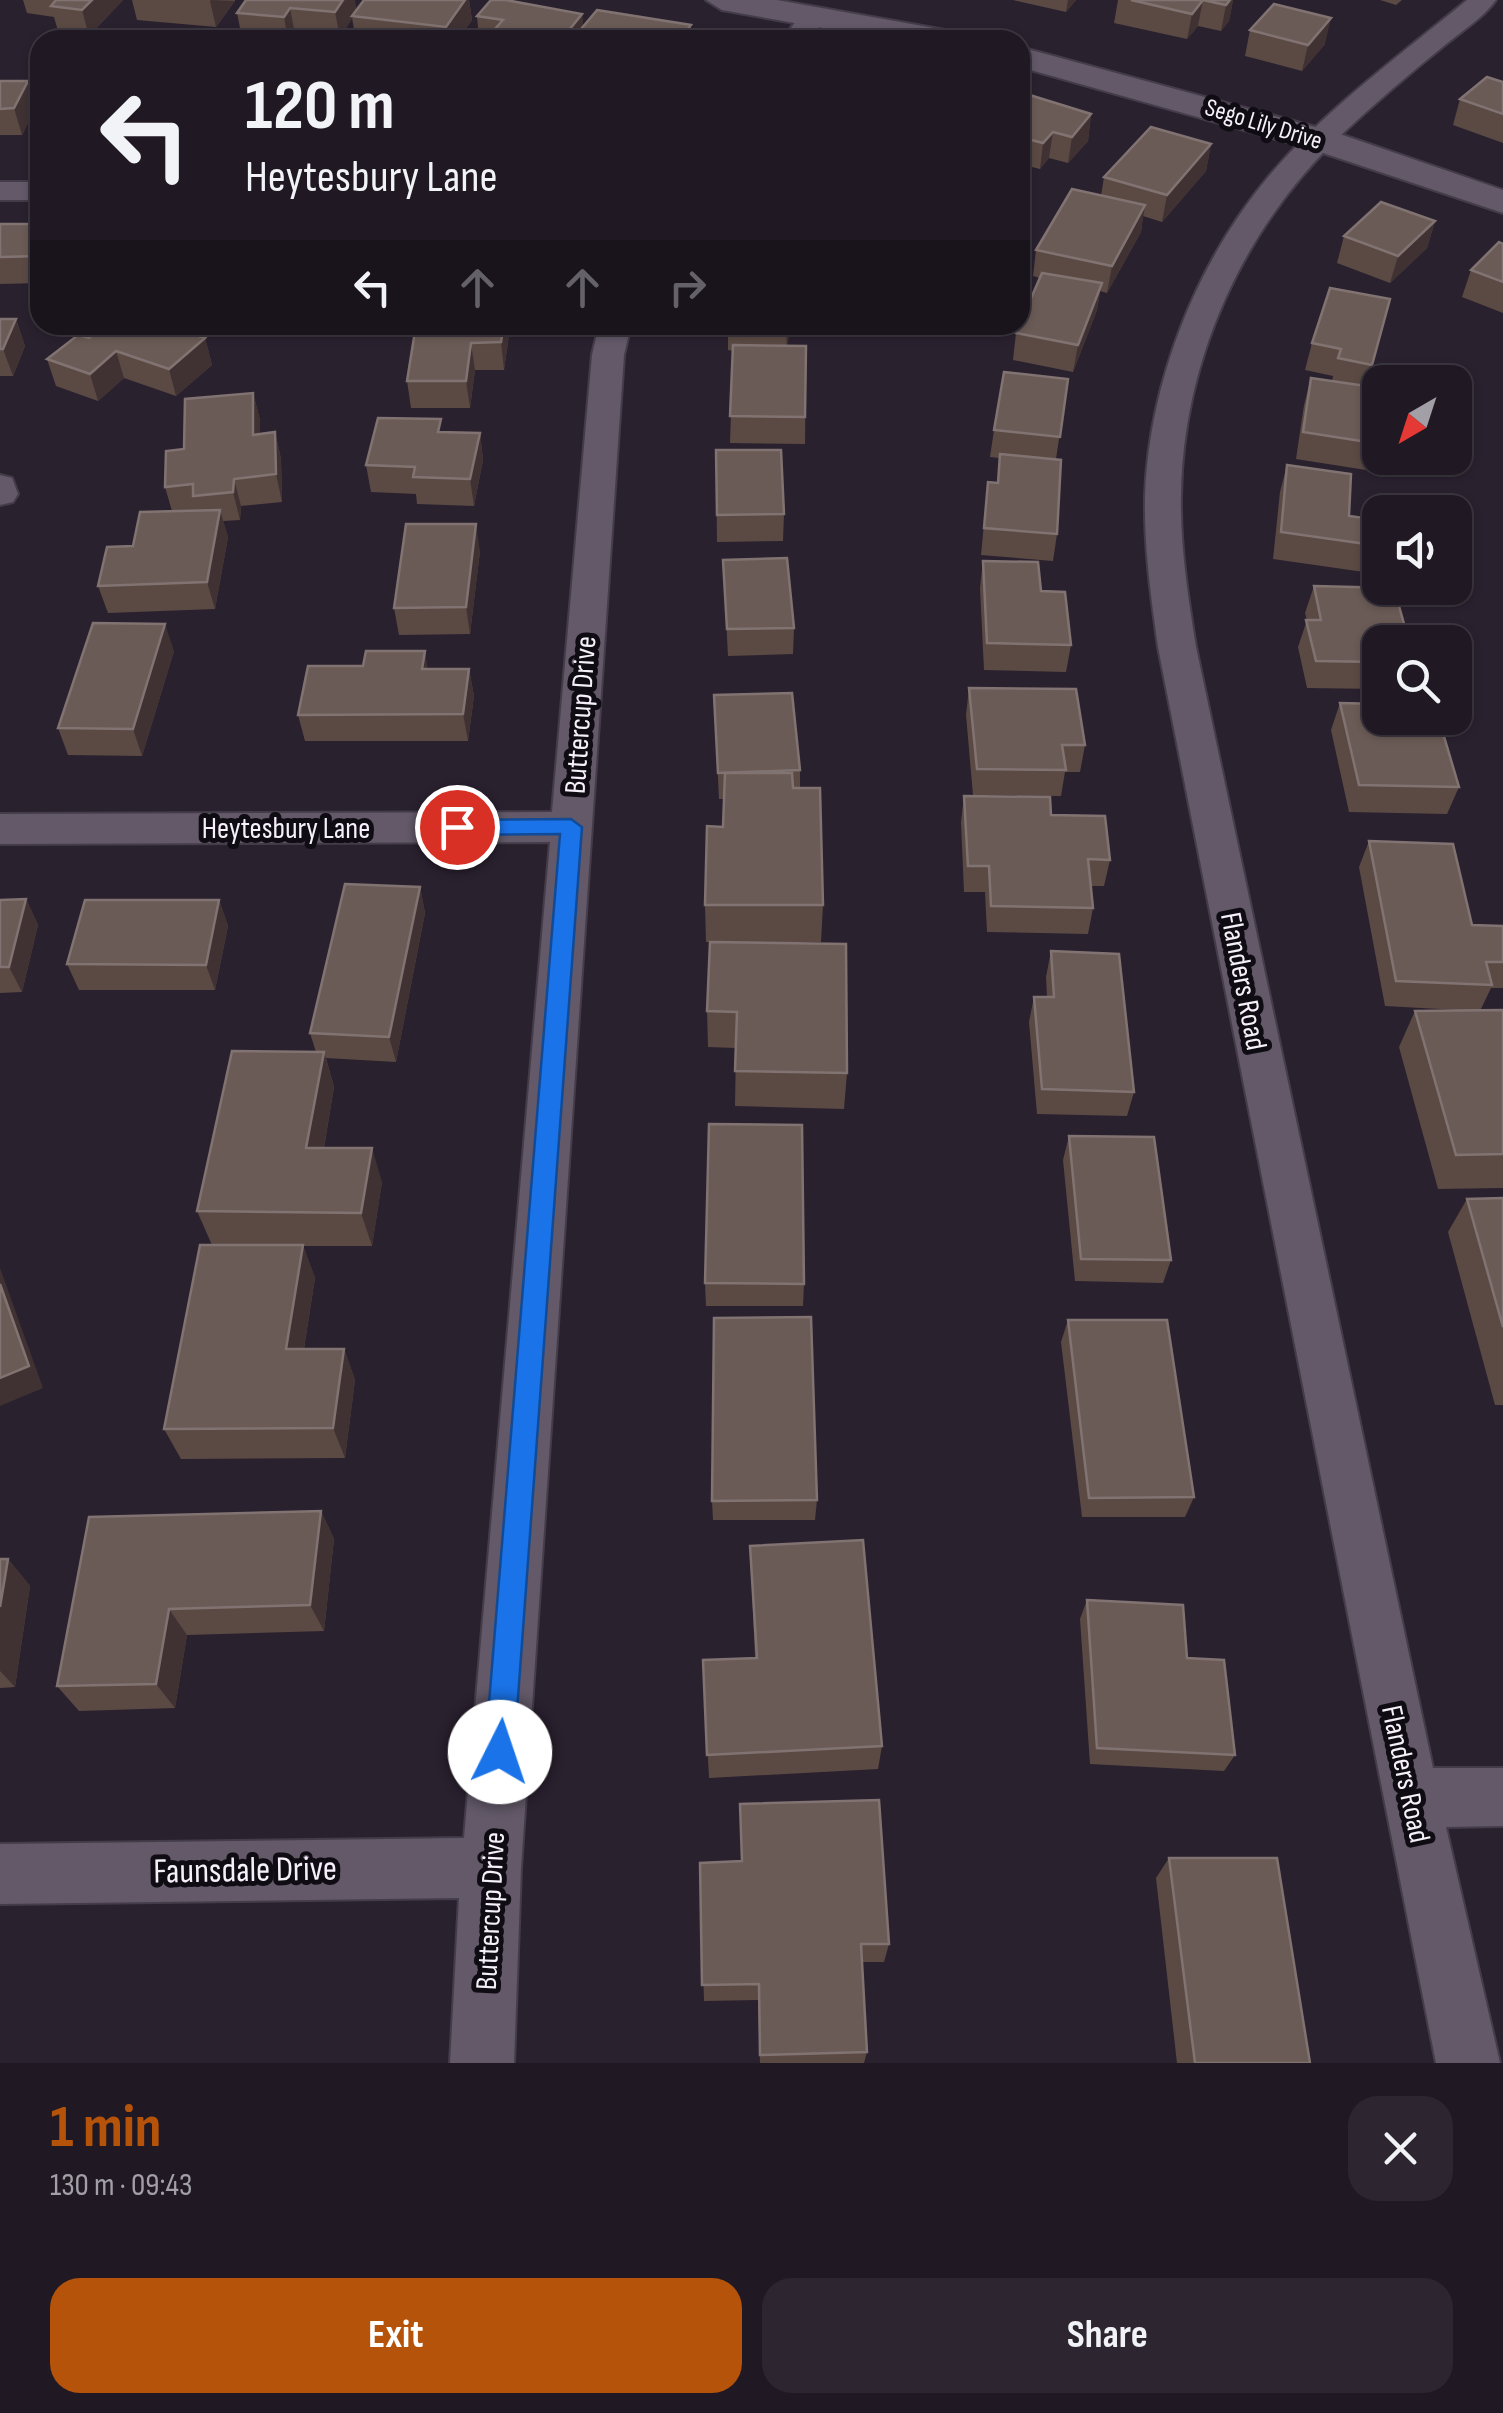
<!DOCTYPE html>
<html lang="en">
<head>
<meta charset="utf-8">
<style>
  body { margin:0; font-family:"Sofia Sans Condensed",sans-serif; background:#2d2630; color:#f1f3f6; height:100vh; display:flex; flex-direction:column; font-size:38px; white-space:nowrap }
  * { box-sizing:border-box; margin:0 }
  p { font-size:32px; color:#a2a0a6 }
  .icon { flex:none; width:55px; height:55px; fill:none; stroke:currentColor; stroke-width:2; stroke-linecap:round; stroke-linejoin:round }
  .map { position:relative; height:2063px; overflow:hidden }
  .sheet { display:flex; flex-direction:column; background:#201923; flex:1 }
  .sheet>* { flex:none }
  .hud { position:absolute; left:30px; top:30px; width:1000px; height:305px; border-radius:30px; box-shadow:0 2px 8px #0004,0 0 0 2px #3d3841; background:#201923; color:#f1f3f6; overflow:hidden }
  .needle { width:65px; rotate:219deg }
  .tools { position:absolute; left:1362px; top:365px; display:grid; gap:20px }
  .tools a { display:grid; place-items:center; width:110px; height:110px; border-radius:20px; background:#201923; box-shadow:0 2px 8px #0004,0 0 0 2px #3d3841; font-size:50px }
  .pin { position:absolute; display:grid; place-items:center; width:85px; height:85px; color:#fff; margin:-42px; border:5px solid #fff; border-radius:50%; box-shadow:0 2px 10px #0007 }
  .me { position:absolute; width:110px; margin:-55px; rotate:4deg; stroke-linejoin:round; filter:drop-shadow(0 0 8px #0008) }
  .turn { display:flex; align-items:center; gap:35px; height:210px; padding:0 50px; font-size:45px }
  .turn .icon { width:130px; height:130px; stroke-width:2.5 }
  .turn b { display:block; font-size:70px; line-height:85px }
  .lanes { display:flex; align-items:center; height:95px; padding:0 50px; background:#0003; justify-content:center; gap:50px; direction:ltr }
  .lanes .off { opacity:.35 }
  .round { display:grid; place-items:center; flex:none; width:105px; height:105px; border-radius:30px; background:#2d2630 }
  .overview { display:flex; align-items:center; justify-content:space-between; height:170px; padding:0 50px }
  h1 { font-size:60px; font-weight:700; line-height:75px; color:#b45309 }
  .cta { display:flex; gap:20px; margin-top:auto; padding:20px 50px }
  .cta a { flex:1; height:115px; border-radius:30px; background:#b45309; color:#fff; font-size:40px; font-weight:700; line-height:115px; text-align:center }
  .cta a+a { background:#2d2630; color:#f1f3f6 }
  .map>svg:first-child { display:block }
</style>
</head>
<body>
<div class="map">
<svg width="1503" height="2063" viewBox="0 0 1503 2063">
  <rect width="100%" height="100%" fill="#2a212f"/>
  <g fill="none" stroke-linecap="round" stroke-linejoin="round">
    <defs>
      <g id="street">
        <path d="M1467,0H1496C1483,18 1462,31 1445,45C1409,74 1374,104 1341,135C1243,228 1183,360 1181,495C1180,546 1188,597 1196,647L1433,1768H1503V1826L1446,1827L1500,2063H1436L1158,647C1151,597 1144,547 1145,496C1149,383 1196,263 1269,176C1326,109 1399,56 1467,0Z"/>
        <path d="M815,7L828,15L809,40H781L806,9Z"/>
        <rect x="0" y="182" width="40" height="18"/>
        <path d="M599,325H631L624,355L521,1868L514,2063H450L459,1898L0,1904V1844L464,1838L550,842L0,844V814L552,812L592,355Z"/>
        <path d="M0,475L12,478L18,494L13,502L0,505Z"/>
      </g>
      <g id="secondary">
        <path d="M706,0H777L945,30L957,33L962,40H890L722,10Z"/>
        <path d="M1020,47L1334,132L1503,190V213L1308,148L1020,67Z"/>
      </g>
    </defs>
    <use href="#street" stroke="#443d49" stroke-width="4"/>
    <use href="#secondary" stroke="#443d49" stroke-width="4"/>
    <use href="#street" fill="#635969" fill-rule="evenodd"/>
    <use href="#secondary" fill="#635969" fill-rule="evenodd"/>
  </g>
  <g fill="#5b4a44">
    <path d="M23,0H123L89,36L58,31L54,17L27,13Z"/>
    <path d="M132,0H235V1L216,27L137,20Z"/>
    <path d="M246,0L356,10L364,0H469L472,20L458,40H356L352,18L340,38L295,34L291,40H262L242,38L237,13Z"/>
    <path d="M1013,0H1076L1066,12Z"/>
    <path d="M1118,0H1233L1229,21L1221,31L1198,26L1187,39L1114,23Z"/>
    <path d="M1380,0H1402L1396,5Z"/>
    <path d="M582,14L583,28L691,40H479L477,16Z"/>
    <path d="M1250,30L1325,44L1302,71L1245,56Z"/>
    <path d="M0,81H28L36,107L22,135H0Z"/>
    <path d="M1503,82V143L1453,125L1460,99Z"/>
    <path d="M1020,92L1091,114L1088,141L1068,163L1049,158L1040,169L1020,164Z"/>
    <path d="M1211,144L1206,171L1162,222L1143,216L1141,232L1107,293L1100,291L1097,310L1073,372L1013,360L1016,333L1040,278L1033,276L1036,250L1101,196L1104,177Z"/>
    <path d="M1435,221L1427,248L1390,283L1337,263L1344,236Z"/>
    <path d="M0,224H40V283L0,284Z"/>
    <path d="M1503,244V313L1462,297L1471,270Z"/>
    <path d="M1390,299L1365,386L1374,443L1366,470L1296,459L1304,405L1311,378L1332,381L1333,376L1305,370L1312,343Z"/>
    <path d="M0,319H16L25,346L13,376H0Z"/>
    <path d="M416,325L509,335L504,370H475L470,408H411L407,381Z"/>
    <path d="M728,325H791L787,345L806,346L805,444L730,443L733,351L728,350Z"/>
    <path d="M89,338H205L212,365L176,396L124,378L98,401L56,386L47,359Z"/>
    <path d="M1068,379L1056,459L1057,534L1053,561L981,555L988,482L997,483L1000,458L990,457L994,430Z"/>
    <path d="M253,393L260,420V434L275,432L281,459L282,502L241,506L240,520L223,521L228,537L215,609L108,613L98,586L133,546L172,511L165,487Z"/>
    <path d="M443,432L480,433L483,460L474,506L417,504L416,494L371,492L366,465Z"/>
    <path d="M716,450L784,514L783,541L717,542Z"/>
    <path d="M1287,465L1349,516L1380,520V568L1378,574L1273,559L1280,492Z"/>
    <path d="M480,551L470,634L399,635L394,608Z"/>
    <path d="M723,560L794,628L793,654L728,656Z"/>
    <path d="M983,561L1041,591L1071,645L1066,672L984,670L980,588Z"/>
    <path d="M1314,586L1380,642V689L1307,688L1298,647L1307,620L1305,613Z"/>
    <path d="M174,651L142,756L68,755L58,728Z"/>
    <path d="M428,669H469L474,696L468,741H305L298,715Z"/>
    <path d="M969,688L1085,745L1080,772H1065L1061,796L973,795L966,715Z"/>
    <path d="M714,695L800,770V788L823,905L821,942H714L847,1073L844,1109L735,1106L736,1048L708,1047L707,1011L710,942H706L705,905L723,827L724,799H719Z"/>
    <path d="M1340,703L1389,721L1459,787L1447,814L1349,812L1331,730Z"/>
    <path d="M964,796L1051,815L1110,860L1104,886H1091L1093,908L1088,934L987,932L985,892H964L961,822Z"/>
    <path d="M1369,841L1472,925L1503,926V988H1491L1480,1011L1503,1010V1188L1438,1189L1399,1047L1415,1011H1476L1385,1006L1359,867Z"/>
    <path d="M420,887L425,913L396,1062L326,1058L334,1087L324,1148L382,1182L372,1246H303L315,1278L304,1349H344L355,1380L345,1458L181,1459L164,1429L212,1245L197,1211L316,1052L310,1033Z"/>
    <path d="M26,899L38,925L22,992L0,993V900Z"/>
    <path d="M219,900L228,926L215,990H79L67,964Z"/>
    <path d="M1051,951L1134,1092L1127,1116L1037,1114L1029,1022L1034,997H1047L1046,977Z"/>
    <path d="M1069,1136L1171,1260L1163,1283L1075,1281L1063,1160Z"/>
    <path d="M1503,1198V1405H1495L1448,1232L1467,1199Z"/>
    <path d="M705,1283L804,1284L803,1306H706Z"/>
    <path d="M1068,1320L1194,1497L1185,1517H1082L1061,1342Z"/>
    <path d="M817,1500L815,1520H713L712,1501Z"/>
    <path d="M321,1511L334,1539L324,1631L187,1635L175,1708L79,1711L57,1686L89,1517Z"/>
    <path d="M750,1546L882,1746L878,1769L709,1778L703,1660L755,1658Z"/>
    <path d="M0,1559H8L30,1586L15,1687L0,1688Z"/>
    <path d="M1087,1600L1187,1658L1235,1755L1224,1771L1090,1764L1080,1619Z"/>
    <path d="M1169,1858L1310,2063H1177L1156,1878Z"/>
    <path d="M700,1863L889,1944L884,1962H862L867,2052L864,2063H760L758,2000L704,2001Z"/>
  </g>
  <g fill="#403233">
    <path d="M92,0H123L89,36L82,10Z"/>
    <path d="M211,0L235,1L216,27L210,1Z"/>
    <path d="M343,0H355L357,11L340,38L335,12Z"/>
    <path d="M465,0H469L472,20L458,40H448L446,27Z"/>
    <path d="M1068,0H1076L1066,12Z"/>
    <path d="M1203,0L1198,26L1187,39L1192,14Z"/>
    <path d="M1230,0H1233L1229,21L1221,31L1226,5Z"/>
    <path d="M290,8L295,34L291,40H288L284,17Z"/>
    <path d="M582,14L584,35L577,34L578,40H561Z"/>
    <path d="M1331,18L1325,44L1302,71L1308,45Z"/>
    <path d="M691,25V40H680Z"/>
    <path d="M28,81L36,107L22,135L14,108Z"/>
    <path d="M1091,114L1088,141L1068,163L1072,137Z"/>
    <path d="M1053,132L1049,158L1040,169L1043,143Z"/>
    <path d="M1211,144L1206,171L1162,222L1167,195Z"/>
    <path d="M1145,205L1141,232L1107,293L1112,266Z"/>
    <path d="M1435,221L1427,248L1390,283L1398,256Z"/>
    <path d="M1102,283L1097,310L1073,372L1078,345Z"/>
    <path d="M16,319L25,346L13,376L3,349Z"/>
    <path d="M504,325H508L509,335L504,370L501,342Z"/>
    <path d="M787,325H791L786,354Z"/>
    <path d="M205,338L212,365L176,396L169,369Z"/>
    <path d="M471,343L475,370L470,408L466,381Z"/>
    <path d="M116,351L124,378L98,401L90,374Z"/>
    <path d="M253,393L260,420V462L253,435Z"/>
    <path d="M275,432L281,459L282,502L276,474Z"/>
    <path d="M480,433L483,460L474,506L470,479Z"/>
    <path d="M234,479L241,506L240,520L233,492Z"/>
    <path d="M220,510L228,537L215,609L207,582Z"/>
    <path d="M476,524L480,551L470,634L466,607Z"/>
    <path d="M165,624L174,651L142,756L133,729Z"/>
    <path d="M425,651L429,677L422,669Z"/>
    <path d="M469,669L474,696L468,741L463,714Z"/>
    <path d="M420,887L425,913L396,1062L389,1037Z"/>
    <path d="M26,899L38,925L22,992L9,967Z"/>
    <path d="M219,900L228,926L215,990L206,965Z"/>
    <path d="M324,1052L334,1087L318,1182L306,1148Z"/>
    <path d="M372,1148L382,1182L372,1246L361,1213Z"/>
    <path d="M303,1245L315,1278L299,1380L286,1349Z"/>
    <path d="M0,1268L43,1388L0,1406Z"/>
    <path d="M344,1349L355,1380L345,1458L333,1428Z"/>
    <path d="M321,1511L334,1539L324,1631L310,1605Z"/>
    <path d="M8,1559L30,1586L15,1687L0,1671V1607Z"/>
    <path d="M169,1609L187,1635L175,1708L156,1684Z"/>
  </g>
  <g fill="#6b5b57" stroke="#817371" stroke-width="2.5">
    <path d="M56,0H92L82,10L51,6Z"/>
    <path d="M246,0H343L335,12L290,8L284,17L237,13Z"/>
    <path d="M364,0H465L446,27L352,16Z"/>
    <path d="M491,0H506L582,14L561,40H559L494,30L503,20L477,16Z"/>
    <path d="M1131,0H1203L1192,14Z"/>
    <path d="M1203,0H1230L1226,5Z"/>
    <path d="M1274,4L1331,18L1308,45L1250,30Z"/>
    <path d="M597,10L691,25L680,40H612L577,34Z"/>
    <path d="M1487,77L1503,82V114L1460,99Z"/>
    <path d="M0,81H28L14,108L0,109Z"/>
    <path d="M1020,92L1091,114L1072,137L1053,132L1043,143L1020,137Z"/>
    <path d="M1151,127L1211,144L1167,195L1104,177Z"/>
    <path d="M1072,189L1145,205L1112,266L1036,250Z"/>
    <path d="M1381,202L1435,221L1398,256L1344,236Z"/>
    <path d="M0,224H40V256L0,257Z"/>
    <path d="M1499,242L1503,244V282L1471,270Z"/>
    <path d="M1042,273L1102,283L1078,345L1016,333Z"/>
    <path d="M1330,288L1390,299L1372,365L1338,358L1341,349L1312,343Z"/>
    <path d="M0,319H16L3,349H0Z"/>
    <path d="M105,325H165L205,338L169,369L116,351L90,374L47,359L78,335L89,338Z"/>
    <path d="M416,325H504L501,342L471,343L466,381H407Z"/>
    <path d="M733,345L806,346L805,417L730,416Z"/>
    <path d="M1004,372L1068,379L1060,437L994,430Z"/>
    <path d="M1311,378L1380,388L1374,443L1303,432Z"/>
    <path d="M253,393V435L275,432L276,474L234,479L233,492L193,496V484L165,487L166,451L184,449L185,399Z"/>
    <path d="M378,418L441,419L438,432L480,433L470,479L413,477L415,467L366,465Z"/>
    <path d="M716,450H781L784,514L717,515Z"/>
    <path d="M1000,454L1061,460L1057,534L984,528L988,482L998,483Z"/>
    <path d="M1287,465L1351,474L1349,516L1380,520V546L1281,532Z"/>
    <path d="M220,510L207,582L98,586L107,547L133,546L140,512Z"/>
    <path d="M406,524H476L466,607L394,608Z"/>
    <path d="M787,558L794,628L727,629L723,560Z"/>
    <path d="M983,561L1038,562L1041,591L1065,592L1071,645L987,643Z"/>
    <path d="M1314,586L1394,588L1409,642H1380V662L1316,661L1306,620H1321Z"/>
    <path d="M93,623L165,624L133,729L58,728Z"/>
    <path d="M366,651H425L422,669H469L463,714L298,715L308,666H363Z"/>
    <path d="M969,688L1076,689L1085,745H1062L1066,770L977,769Z"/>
    <path d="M792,693L800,770L718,773L714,695Z"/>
    <path d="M1340,703L1380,704V718H1388L1389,721L1440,723L1459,787L1359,785Z"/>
    <path d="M725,773H792L793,788H820L823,905H705L707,826L723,827Z"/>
    <path d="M964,796L1050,797L1051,815L1105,816L1110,860L1088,859L1093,908L991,906L989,866H968Z"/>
    <path d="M1369,841L1453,844L1472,925L1503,926V962H1486L1492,985L1396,981Z"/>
    <path d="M345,884L420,887L389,1037L310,1033Z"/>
    <path d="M26,899L9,967H0V900Z"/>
    <path d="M85,900H219L206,965L67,964Z"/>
    <path d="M710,942L846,944L847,1073L735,1071L737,1012L707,1011Z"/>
    <path d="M1051,951L1119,954L1134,1092L1042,1089L1034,997H1054Z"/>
    <path d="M1503,1010V1154L1456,1155L1415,1011Z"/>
    <path d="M232,1051L324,1052L306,1148H372L361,1213L197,1211Z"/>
    <path d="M709,1124L802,1125L804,1284L705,1283Z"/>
    <path d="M1069,1136L1154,1137L1171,1260L1081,1259Z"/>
    <path d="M1503,1198V1327L1467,1199Z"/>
    <path d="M200,1245H303L286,1349H344L333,1428L164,1429Z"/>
    <path d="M0,1284L29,1366L0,1378Z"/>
    <path d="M811,1317L817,1500L712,1501L714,1318Z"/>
    <path d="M1068,1320H1167L1194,1497L1089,1498Z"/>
    <path d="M321,1511L310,1605L169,1609L156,1684L57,1686L89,1517Z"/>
    <path d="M863,1540L882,1746L707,1755L703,1660L757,1658L750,1546Z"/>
    <path d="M0,1559H8L0,1607Z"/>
    <path d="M1087,1600L1183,1605L1187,1658L1224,1660L1235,1755L1097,1748Z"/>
    <path d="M879,1800L889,1944H861L867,2052L760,2055L759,1984L702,1985L700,1863L742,1861L740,1804Z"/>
    <path d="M1169,1858H1277L1310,2063H1195Z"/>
  </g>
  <path fill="#1a73e8" stroke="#114b97" stroke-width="2.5" d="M571,819L582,827L514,1752L510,1762L500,1767L489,1762L485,1752L560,834L457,835L447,827L457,820Z"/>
  <g text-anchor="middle" stroke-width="10" stroke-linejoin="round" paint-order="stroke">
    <g font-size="25" fill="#f6f0fa" stroke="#100c13">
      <text transform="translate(1264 123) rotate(17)" y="9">Sego Lily Drive</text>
    </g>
    <g font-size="30" fill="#f6f0fa" stroke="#100c13">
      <text transform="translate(580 715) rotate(-86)" y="10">Buttercup Drive</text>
      <text x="286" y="838">Heytesbury Lane</text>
      <text transform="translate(1244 981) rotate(79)" y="10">Flanders Road</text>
      <text transform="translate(1406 1774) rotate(78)" y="10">Flanders Road</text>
      <text transform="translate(490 1911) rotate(-87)" y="10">Buttercup Drive</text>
    </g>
    <g font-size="35" fill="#f6f0fa" stroke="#100c13">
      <text transform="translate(245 1869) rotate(-1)" y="12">Faunsdale Drive</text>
    </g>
  </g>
</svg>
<div class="tools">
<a><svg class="needle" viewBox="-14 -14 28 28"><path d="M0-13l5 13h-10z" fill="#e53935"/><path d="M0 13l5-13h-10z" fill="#a2a0a6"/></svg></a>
<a><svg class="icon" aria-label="sound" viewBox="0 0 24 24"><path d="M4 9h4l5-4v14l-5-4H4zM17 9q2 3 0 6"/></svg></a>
<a><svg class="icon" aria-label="search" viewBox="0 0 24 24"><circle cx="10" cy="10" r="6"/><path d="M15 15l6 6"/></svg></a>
</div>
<div class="pin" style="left:457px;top:827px;background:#d93025"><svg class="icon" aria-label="arrive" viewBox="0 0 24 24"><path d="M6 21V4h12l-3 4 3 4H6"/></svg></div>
<svg class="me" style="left:500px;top:1752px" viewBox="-20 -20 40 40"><circle r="19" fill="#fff"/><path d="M0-13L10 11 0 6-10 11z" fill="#1a73e8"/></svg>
<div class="hud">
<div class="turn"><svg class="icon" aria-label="left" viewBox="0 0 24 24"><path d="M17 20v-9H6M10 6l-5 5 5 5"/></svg><div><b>120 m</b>Heytesbury Lane</div></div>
<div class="lanes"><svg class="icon" aria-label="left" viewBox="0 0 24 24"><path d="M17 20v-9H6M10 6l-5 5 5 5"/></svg><svg class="icon off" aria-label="ahead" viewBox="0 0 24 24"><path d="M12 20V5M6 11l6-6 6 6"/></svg><svg class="icon off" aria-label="ahead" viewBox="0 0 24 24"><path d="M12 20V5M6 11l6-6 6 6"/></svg><svg class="icon off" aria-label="right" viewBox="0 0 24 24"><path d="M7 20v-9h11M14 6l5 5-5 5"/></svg></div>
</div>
</div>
<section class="sheet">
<div class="overview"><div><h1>1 min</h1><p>130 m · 09:43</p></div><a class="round"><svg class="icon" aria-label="close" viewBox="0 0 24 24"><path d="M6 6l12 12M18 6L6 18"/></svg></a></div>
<div class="cta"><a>Exit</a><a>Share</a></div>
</section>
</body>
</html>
